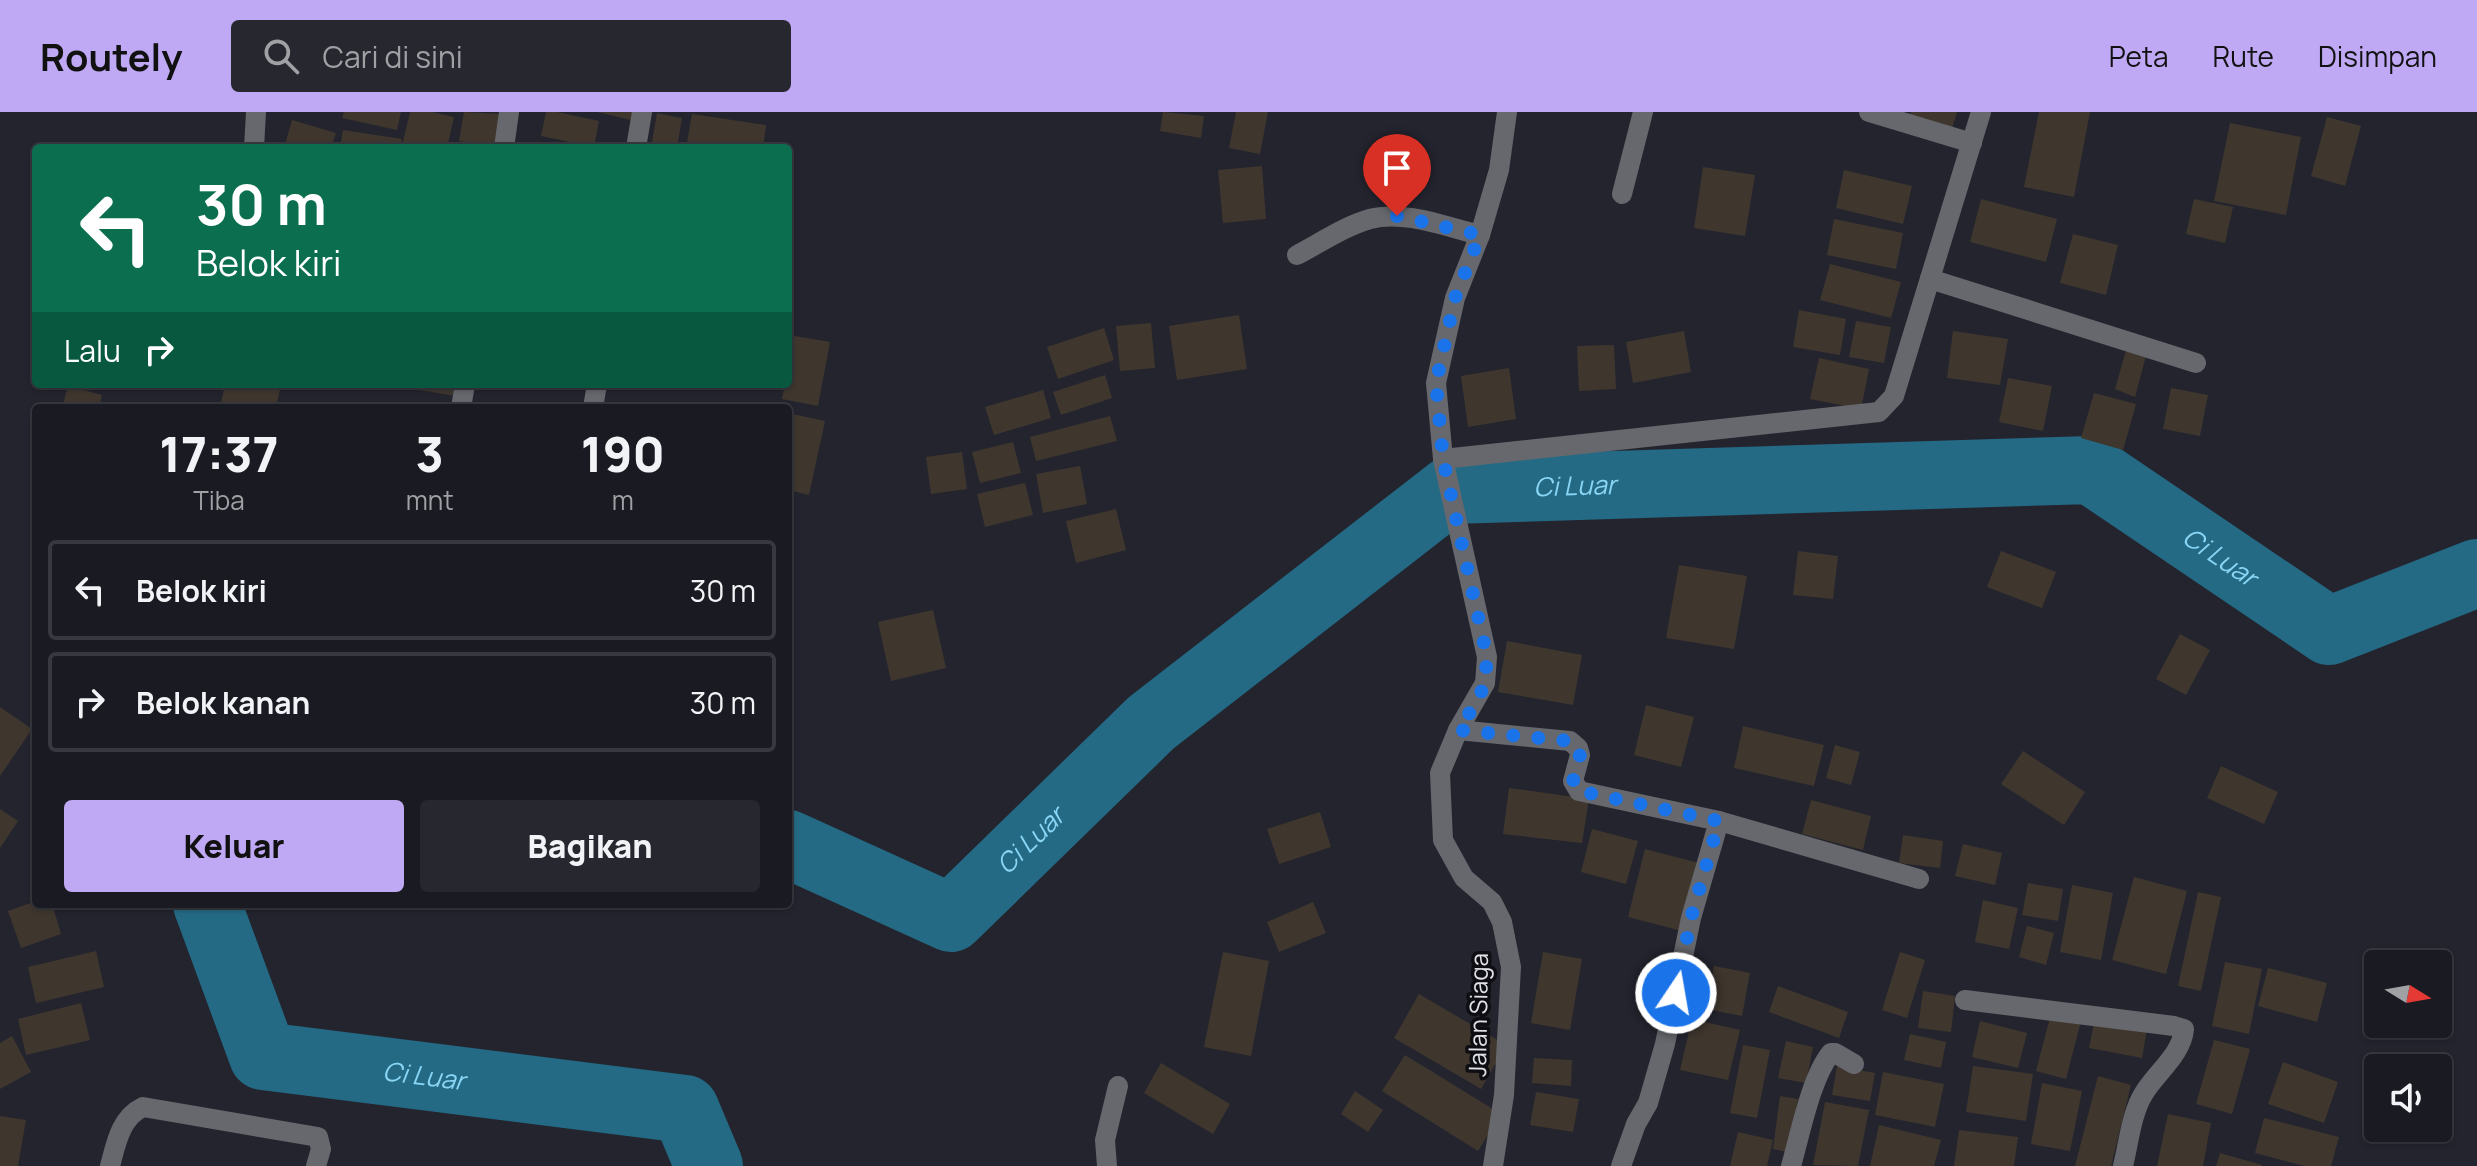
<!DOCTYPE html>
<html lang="id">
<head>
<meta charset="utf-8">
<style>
  body { margin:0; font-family:Manrope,sans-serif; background:#27282f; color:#f1f3f6; height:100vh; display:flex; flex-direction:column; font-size:30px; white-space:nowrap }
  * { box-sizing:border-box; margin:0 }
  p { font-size:26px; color:#9fa1a5 }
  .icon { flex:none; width:44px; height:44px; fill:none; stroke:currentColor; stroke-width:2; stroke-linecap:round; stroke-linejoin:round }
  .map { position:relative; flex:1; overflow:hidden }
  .sheet { position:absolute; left:32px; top:292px; width:760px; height:504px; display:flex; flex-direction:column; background:#1a1b22; border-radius:8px; box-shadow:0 2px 6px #0004,0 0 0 2px #383940 }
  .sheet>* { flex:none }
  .hud { position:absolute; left:32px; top:32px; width:760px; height:244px; border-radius:8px; box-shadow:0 2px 6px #0004,0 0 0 2px #383940; background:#0b6e4f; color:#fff; overflow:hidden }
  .needle { width:52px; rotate:101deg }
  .buttons { position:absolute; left:2364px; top:838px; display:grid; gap:16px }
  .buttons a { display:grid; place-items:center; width:88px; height:88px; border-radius:8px; background:#1a1b22; box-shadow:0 2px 6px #0004,0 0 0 2px #383940; font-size:40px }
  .pin { position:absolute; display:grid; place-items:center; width:68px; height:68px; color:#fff; margin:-82px -34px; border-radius:50% 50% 50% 0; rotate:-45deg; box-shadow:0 0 8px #0007 }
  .pin .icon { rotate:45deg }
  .me { position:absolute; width:88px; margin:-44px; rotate:12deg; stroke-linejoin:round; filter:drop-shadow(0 0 6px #0008) }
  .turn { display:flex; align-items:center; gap:28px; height:168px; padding:0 32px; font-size:36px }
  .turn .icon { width:104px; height:104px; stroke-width:2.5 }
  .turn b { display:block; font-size:56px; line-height:68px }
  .then { display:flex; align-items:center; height:76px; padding:0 32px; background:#0003; gap:16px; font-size:30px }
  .eta { display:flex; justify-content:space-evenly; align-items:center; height:136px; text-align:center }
  .eta b { font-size:48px; font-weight:800; line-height:56px }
  .primary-button { display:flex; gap:16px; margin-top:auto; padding:16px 32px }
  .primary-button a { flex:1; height:92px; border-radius:8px; background:#bfa9f4; color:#111; font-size:32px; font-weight:800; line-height:92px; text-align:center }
  .primary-button a+a { background:#27282f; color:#f1f3f6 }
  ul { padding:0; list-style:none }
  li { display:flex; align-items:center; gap:24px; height:100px; margin:0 16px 12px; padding:0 16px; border:4px solid #383940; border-radius:8px }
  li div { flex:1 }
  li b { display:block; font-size:30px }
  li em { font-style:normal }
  header { display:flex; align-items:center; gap:48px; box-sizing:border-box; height:112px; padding:0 40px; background:#bfa9f4; color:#111 }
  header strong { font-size:38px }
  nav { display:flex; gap:44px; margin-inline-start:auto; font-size:28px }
  .search { width:560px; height:72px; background:#27282f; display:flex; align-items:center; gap:20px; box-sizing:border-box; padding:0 28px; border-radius:8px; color:#9fa1a5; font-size:30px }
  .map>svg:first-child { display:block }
</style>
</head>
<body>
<header>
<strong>Routely</strong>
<div class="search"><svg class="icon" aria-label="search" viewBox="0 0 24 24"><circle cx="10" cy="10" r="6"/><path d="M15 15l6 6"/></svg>Cari di sini</div>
<nav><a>Peta</a><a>Rute</a><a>Disimpan</a></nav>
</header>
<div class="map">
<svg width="2477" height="1054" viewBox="0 0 2477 1054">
  <rect width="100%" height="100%" fill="#23242e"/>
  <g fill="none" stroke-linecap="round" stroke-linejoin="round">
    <g stroke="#246a84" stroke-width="68">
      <path id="s1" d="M788,732L951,806L1151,611L1451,378L2091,358L2329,519L2477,461"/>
      <path id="s2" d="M207,792L263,944L685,997L709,1054"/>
    </g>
  </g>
  <g fill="#3f372e">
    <path d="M344,0H401L397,18L342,6Z"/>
    <path d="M410,0H432L454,5L447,36H431L403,30Z"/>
    <path d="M464,0L501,2L497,35L459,29Z"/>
    <path d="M546,0H557L599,9L594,35L541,24Z"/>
    <path d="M597,0H637L635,9Z"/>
    <path d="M1163,0L1204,4L1201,26L1160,19Z"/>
    <path d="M1236,0H1268L1260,42L1229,36Z"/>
    <path d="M1911,0H1957L1950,23L1908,10Z"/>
    <path d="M2039,0H2090L2074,85L2024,75Z"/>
    <path d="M657,1L682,6L677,36H651Z"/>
    <path d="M692,2L766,13L763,36H686Z"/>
    <path d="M2327,5L2361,14L2345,74L2311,64Z"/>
    <path d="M292,8L336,21L331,36H284Z"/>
    <path d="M2230,11L2301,25L2286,103L2214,89Z"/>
    <path d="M343,18L402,27L400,36H340Z"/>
    <path d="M1262,54L1266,107L1223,111L1218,58Z"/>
    <path d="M1703,55L1755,63L1745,124L1694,116Z"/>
    <path d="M1844,58L1912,74L1903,112L1836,96Z"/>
    <path d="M1981,87L2057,107L2046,150L1970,130Z"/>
    <path d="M2194,87L2233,95L2225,131L2186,122Z"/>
    <path d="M1834,107L1903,121L1896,157L1827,143Z"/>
    <path d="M2073,122L2118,133L2106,183L2060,171Z"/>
    <path d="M1830,152L1901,170L1891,206L1820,188Z"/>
    <path d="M1799,198L1846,207L1840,243L1793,235Z"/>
    <path d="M1239,203L1247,257L1177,268L1169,214Z"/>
    <path d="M1856,209L1891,215L1884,251L1849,245Z"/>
    <path d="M1151,211L1155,256L1120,259L1116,214Z"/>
    <path d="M1104,216L1114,248L1058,267L1047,235Z"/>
    <path d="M1684,219L1691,260L1633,271L1626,230Z"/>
    <path d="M1953,219L2008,227L2000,273L1947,266Z"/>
    <path d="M794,224L830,230L818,294L782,287L785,272H788V256Z"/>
    <path d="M1614,233L1616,277L1579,279L1577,234Z"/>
    <path d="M2127,235L2147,240L2135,285L2115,277Z"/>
    <path d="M1819,246L1869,257L1861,297L1810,287Z"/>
    <path d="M1509,256L1516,307L1468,315L1461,264Z"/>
    <path d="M1105,263L1112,286L1061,303L1053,280Z"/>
    <path d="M2008,266L2052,274L2043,319L1999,310Z"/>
    <path d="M225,272H281L276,296H220Z"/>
    <path d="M401,272H464L462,285L401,275Z"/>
    <path d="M68,274L102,283L99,296H62Z"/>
    <path d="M2171,276L2208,283L2200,324L2163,317Z"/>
    <path d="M1043,278L1051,306L994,323L985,295Z"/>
    <path d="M2094,281L2136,292L2123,338L2081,326Z"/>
    <path d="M788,301L825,309L809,383L788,378Z"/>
    <path d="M1110,304L1117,329L1036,349L1030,325Z"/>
    <path d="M1013,330L1021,361L980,371L972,340Z"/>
    <path d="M962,340L967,377L931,382L926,345Z"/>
    <path d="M1080,354L1087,392L1043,401L1036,362Z"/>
    <path d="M1025,371L1033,403L985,415L977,382Z"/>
    <path d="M1116,397L1126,438L1076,451L1066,409Z"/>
    <path d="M1798,439L1838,444L1833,487L1793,483Z"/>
    <path d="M2001,439L2056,460L2042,496L1987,475Z"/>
    <path d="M1679,453L1747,464L1734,537L1666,526Z"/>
    <path d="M933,498L946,556L891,569L878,510Z"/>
    <path d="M2180,522L2210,538L2186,583L2156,567Z"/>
    <path d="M1507,529L1582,543L1573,593L1498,580Z"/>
    <path d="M1646,593L1694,605L1681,655L1634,643Z"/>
    <path d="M0,595L32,617L0,664Z"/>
    <path d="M1743,614L1824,633L1814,674L1734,656Z"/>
    <path d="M1835,633L1860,640L1851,673L1826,666Z"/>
    <path d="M2023,639L2085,680L2064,713L2001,672Z"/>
    <path d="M2221,654L2278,680L2264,712L2207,686Z"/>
    <path d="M1509,676L1589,687L1582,731L1503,722Z"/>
    <path d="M1811,688L1871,704L1863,738L1802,722Z"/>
    <path d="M0,697L18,709L0,736Z"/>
    <path d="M1320,700L1331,735L1279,752L1267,717Z"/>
    <path d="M1592,717L1638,729L1626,772L1581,760Z"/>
    <path d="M1903,723L1943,729L1940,756L1899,751Z"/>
    <path d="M1963,732L2002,741L1995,773L1955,764Z"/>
    <path d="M1645,737L1699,751L1682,819L1628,805Z"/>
    <path d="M2134,765L2187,779L2166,862L2112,848Z"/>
    <path d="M2028,771L2063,777L2058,809L2022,803Z"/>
    <path d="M2072,773L2113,781L2101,848L2060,840Z"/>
    <path d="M2198,780L2221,785L2201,879L2178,874Z"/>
    <path d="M1983,788L2018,796L2009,837L1975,830Z"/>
    <path d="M36,789V792H52L61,822L21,836L8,799Z"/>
    <path d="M1313,790L1326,821L1279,840L1267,810Z"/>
    <path d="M2027,814L2054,821L2046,853L2019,845Z"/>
    <path d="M96,839L104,875L36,891L28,855Z"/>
    <path d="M1223,840L1269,849L1251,944L1204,935Z"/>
    <path d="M1543,840L1582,847L1570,918L1531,911Z"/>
    <path d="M1900,840L1925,848L1907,906L1882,898Z"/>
    <path d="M2225,850L2262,857L2249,922L2212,914Z"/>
    <path d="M1714,854L1750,861L1742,904L1706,897Z"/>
    <path d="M2268,856L2327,871L2317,910L2258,894Z"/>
    <path d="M1778,874L1848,900L1839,926L1769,900Z"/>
    <path d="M1923,879L1955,884L1951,920L1918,916Z"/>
    <path d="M1419,882L1506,933L1481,977L1394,926Z"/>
    <path d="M81,891L90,928L26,943L18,907Z"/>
    <path d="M2051,902L2081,909L2066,967L2036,959Z"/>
    <path d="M2095,906L2147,917L2142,946L2089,936Z"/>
    <path d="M1692,907L1740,918L1728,968L1680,958Z"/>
    <path d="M1980,909L2027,921L2018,956L1972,945Z"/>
    <path d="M1910,922L1946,930L1941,956L1904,948Z"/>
    <path d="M12,924L31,960L0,977V931Z"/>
    <path d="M2214,928L2250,937L2232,1002L2196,992Z"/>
    <path d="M1786,929L1813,935L1806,971L1778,966Z"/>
    <path d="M1743,933L1770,938L1757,1006L1730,1001Z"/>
    <path d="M1405,943L1501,1002L1478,1039L1382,979Z"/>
    <path d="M1534,946L1572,948L1571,974L1532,971Z"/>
    <path d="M2283,950L2338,970L2324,1011L2268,992Z"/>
    <path d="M1161,951L1230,992L1213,1022L1144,981Z"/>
    <path d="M1837,954L1875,961L1870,989L1832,983Z"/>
    <path d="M1973,954L2033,962L2026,1009L1966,1000Z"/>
    <path d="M1883,960L1944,972L1935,1015L1875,1003Z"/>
    <path d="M2098,964L2131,973L2111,1054H2075Z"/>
    <path d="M2042,971L2082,979L2070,1039L2031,1032Z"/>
    <path d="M1355,979L1383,998L1368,1020L1341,1002Z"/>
    <path d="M1536,980L1579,987L1573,1020L1530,1013Z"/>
    <path d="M1780,984L1798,987L1788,1040L1773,1037Z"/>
    <path d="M1825,990L1869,998L1858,1054L1813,1053Z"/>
    <path d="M2168,1002L2211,1011L2203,1054H2157Z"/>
    <path d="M0,1004L26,1008L18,1054H0Z"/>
    <path d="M2264,1006L2339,1025L2331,1054H2304L2255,1041Z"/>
    <path d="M1879,1013L1941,1028L1934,1054H1870Z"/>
    <path d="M1959,1018L2018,1025L2014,1054H1954Z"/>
    <path d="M1738,1020L1773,1028L1767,1054H1730Z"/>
    <path d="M2220,1041L2262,1053V1054H2216Z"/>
  </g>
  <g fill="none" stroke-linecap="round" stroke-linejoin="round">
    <path stroke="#66686d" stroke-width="20" d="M1622,82L1643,0"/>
    <g stroke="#66686d" stroke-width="20">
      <path d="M1869,0L1972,31"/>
      <path d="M254,36L256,0"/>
      <path d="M504,36L509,0"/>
      <path d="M636,36L642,0"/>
      <path d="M1297,143C1320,131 1345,114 1370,107C1405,98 1446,115 1480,123"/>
      <path d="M1930,167L2196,251"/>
      <path d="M461,296L465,272"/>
      <path d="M593,296L597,272"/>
      <path d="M1443,347L1879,300L1894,284L1981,0"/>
      <path d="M1458,618L1570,629L1578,636L1580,643L1573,669L1579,679L1719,709L1691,806L1665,932L1648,991L1636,1012L1621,1054"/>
      <path d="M1719,709L1919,767"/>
      <path d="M1965,888L2174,914L2184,917C2182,942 2157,960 2144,981C2131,1002 2129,1030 2123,1054"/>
      <path d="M110,1054C116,1032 120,1006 143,995L318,1025L321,1037L316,1054"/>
      <path d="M1107,1054L1105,1028L1118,974"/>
      <path d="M1493,1054L1504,983L1511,855L1502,810L1492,790L1464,766L1443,728L1440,661L1458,618L1485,571L1487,545L1443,347L1436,271L1455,186L1480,123L1499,58L1507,0"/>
      <path d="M1791,1054C1800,1023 1811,965 1831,941H1835L1854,952"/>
    </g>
  </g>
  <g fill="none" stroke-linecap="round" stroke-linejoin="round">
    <path stroke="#1a73e8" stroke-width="14" stroke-dasharray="0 25.2" d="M1397,104L1480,123L1455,186L1436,271L1443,347L1487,545L1485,571L1477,590L1458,618L1570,629L1578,636L1580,643L1573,669L1579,679L1719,709L1691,806L1676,881"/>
  </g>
  <g text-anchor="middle" stroke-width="7" stroke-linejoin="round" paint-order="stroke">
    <g font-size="24" fill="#e1e2e9" stroke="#0d0d12">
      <text transform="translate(1479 903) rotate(-89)" y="8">Jalan Siaga</text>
    </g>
    <g font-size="26" font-style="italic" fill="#89d5f5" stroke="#0d0d12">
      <text dy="9" stroke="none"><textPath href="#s1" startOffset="962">Ci Luar</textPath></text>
      <text dy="9" stroke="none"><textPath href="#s1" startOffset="1634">Ci Luar</textPath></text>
      <text dy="9" stroke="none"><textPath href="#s1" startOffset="290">Ci Luar</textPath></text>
      <text dy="9" stroke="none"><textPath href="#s2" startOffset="324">Ci Luar</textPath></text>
    </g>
  </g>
</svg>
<div class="buttons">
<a><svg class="needle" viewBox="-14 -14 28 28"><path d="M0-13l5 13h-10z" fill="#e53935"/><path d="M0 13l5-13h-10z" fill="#9fa1a5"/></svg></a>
<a><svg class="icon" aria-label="sound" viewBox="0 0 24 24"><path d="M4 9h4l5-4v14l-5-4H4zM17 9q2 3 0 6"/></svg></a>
</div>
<div class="pin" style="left:1397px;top:104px;background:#d93025"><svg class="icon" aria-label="arrive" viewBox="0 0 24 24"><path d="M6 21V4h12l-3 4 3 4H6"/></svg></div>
<svg class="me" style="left:1676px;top:881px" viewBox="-20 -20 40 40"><circle r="17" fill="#1a73e8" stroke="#fff" stroke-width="3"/><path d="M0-11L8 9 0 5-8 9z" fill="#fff"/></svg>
<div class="hud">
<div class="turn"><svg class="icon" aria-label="left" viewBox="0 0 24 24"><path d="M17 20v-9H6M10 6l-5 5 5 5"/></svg><div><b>30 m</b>Belok kiri</div></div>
<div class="then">Lalu<svg class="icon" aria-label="right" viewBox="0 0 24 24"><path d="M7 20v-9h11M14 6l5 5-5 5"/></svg></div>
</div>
<section class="sheet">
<div class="eta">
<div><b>17:37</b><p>Tiba</p></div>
<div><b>3</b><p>mnt</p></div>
<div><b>190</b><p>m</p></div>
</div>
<ul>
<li><svg class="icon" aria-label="left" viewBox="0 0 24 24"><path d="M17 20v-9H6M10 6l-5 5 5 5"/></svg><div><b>Belok kiri</b></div><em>30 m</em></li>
<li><svg class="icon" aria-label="right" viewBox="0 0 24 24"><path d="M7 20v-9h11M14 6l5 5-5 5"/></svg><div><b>Belok kanan</b></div><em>30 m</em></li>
</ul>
<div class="primary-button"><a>Keluar</a><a>Bagikan</a></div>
</section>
</div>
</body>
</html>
